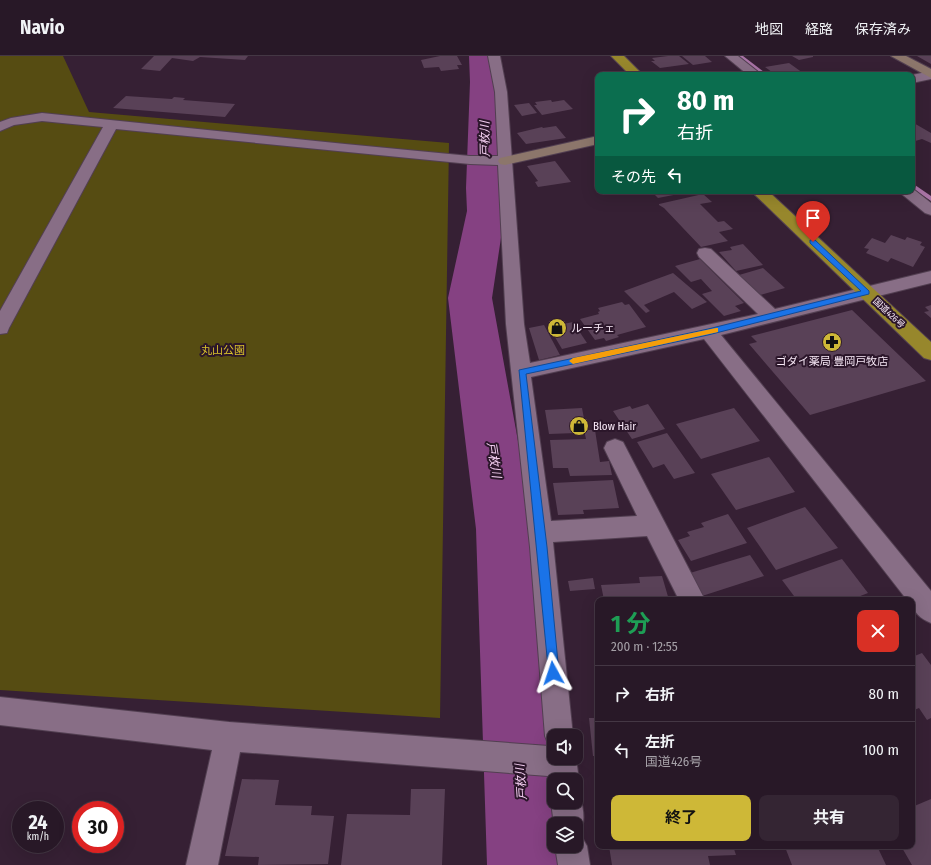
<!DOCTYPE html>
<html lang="ja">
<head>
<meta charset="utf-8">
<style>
  body { margin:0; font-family:"Fira Sans Condensed","Noto Sans JP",sans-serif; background:#342533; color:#f1f3f6; height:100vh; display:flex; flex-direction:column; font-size:15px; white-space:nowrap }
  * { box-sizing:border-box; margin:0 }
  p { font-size:13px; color:#a5a0a7 }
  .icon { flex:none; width:22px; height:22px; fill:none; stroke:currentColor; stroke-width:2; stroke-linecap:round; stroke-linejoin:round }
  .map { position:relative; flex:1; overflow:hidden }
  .sheet { position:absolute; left:595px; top:541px; width:320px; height:252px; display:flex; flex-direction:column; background:#281827; border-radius:8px; box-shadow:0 4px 16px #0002,0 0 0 1px #443744 }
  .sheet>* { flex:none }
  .top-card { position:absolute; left:595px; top:16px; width:320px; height:122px; border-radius:8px; box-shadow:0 4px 16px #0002,0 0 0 1px #443744; background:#0b6e4f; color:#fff; overflow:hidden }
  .buttons { position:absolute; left:547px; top:673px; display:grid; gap:8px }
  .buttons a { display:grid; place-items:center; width:36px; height:36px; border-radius:8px; background:#281827; box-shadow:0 4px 16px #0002,0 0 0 1px #443744; font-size:20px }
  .speed { position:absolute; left:12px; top:745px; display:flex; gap:8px; font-size:20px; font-weight:700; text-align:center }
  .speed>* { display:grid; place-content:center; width:52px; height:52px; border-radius:50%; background:#281827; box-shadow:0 4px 16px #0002,0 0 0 1px #443744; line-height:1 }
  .speed small { font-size:10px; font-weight:400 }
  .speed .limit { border:6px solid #d22; background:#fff; color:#111 }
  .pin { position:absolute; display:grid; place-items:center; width:34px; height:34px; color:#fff; margin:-41px -17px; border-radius:50% 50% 50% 0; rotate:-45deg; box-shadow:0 0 4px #0007 }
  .pin .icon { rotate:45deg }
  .me { position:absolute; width:44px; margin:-22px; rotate:355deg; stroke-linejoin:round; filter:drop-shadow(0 0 3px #0008) }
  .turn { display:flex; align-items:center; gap:14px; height:84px; padding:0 16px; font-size:18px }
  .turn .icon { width:52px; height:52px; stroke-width:2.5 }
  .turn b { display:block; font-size:28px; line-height:34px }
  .then { display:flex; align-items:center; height:38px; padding:0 16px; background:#0003; gap:8px; font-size:15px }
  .round { display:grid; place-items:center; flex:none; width:42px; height:42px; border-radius:8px; background:#342533 }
  .overview { display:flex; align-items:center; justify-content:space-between; height:68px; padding:0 16px }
  h1 { font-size:24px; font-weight:700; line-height:30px; color:#1e9e55 }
  .cta { display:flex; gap:8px; margin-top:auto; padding:8px 16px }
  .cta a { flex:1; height:46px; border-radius:8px; background:#ceb837; color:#111; font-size:16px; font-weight:700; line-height:46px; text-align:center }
  .cta a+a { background:#342533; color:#f1f3f6 }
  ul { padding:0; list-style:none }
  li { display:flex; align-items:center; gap:12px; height:56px; padding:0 16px; border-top:1px solid #443744 }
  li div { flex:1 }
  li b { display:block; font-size:15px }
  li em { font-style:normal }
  header { display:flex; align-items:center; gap:24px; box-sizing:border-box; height:56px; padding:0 20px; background:#281827; border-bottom:1px solid #443744 }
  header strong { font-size:19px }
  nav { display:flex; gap:22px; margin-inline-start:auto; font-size:14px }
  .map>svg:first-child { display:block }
</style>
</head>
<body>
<header>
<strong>Navio</strong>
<nav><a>地図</a><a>経路</a><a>保存済み</a></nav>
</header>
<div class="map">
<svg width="931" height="809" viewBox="0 0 931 809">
  <rect width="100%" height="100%" fill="#362034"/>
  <path fill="#564c12" d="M0,0H63L89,56L449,87L440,662L0,634Z"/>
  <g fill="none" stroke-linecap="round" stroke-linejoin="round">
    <g fill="#a873a5" fill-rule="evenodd">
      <path d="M738,0H743L768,19H763Z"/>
      <path d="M912,127L931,140V145L912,132Z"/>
    </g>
    <path fill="#854182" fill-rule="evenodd" d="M469,0H497L500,26L502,132L505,155L492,242L534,473L557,724H554V746H559L561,768H554V790H563L565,809H487L476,473L448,242L467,155L466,132L470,26Z"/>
  </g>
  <g fill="#594157">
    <path d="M154,0H248L245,4L200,1L193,5L172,2L160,15L141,13Z"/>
    <path d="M440,0H457L462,9H457L459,13L441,15L439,11L424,12L421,4Z"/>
    <path d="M668,0H679L689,8L660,12L651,5H655L652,2Z"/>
    <path d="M682,0H705L712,6L693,9Z"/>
    <path d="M792,0H813V1L799,4Z"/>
    <path d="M917,0H931V8Z"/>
    <path d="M789,7L803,17L776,19L765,11Z"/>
    <path d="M126,40L172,43L174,41L185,42L183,44L235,48L225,61L113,52Z"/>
    <path d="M551,44L552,46L564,44L573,53L542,59L534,49H537L535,46Z"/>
    <path d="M529,47L537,57L522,60L514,49Z"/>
    <path d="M912,66L931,77V87L922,83L912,86Z"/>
    <path d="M556,70L566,82L526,88L517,77L542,71L543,72Z"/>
    <path d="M555,105L571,126L538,131L535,126L538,125L527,110Z"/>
    <path d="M651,135H689V136L658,142Z"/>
    <path d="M703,138L712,146L700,148L718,166L724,165L733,173L719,176L728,185L701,191L664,152L659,149V148Z"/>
    <path d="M891,179L905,184L907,181L922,186L920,189L925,191L913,211L891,202L888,206L866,197L869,193L864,192L872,182L885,187Z"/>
    <path d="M743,188L763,209L736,215L719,196L732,194L730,191Z"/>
    <path d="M700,203L744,247L735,250L741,255L724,260L702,238L712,235L701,223L691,226L675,210Z"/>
    <path d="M763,212L785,232L760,239L739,219Z"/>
    <path d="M673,217L707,246L692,253L674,236L644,249L650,255L646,257L624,235Z"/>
    <path d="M622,246L625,249L629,248L646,271L617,279L619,281L606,285L604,282L595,284L580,263L599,258L598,256L600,255L598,252Z"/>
    <path d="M931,249V262L924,256L929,255L925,251Z"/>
    <path d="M852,254L926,325L810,359L749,288L757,286L751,280Z"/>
    <path d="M573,266L587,287L562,293L549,271Z"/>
    <path d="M544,269L560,299L539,304L529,272Z"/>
    <path d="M648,348L665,373L632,383L613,355L630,350L632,353Z"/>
    <path d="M582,352L585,368L574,369L576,377L549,378L545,354Z"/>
    <path d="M734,352L760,385L701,403L676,368Z"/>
    <path d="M584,374H595L600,406L609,405L612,419L570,420L568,412H553L550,384L586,383Z"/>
    <path d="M667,377L695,417L674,423L664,408L653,412L637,386Z"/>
    <path d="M769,401L795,436L736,454L711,418Z"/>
    <path d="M613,424L619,452L583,454L584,458L558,459L553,427Z"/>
    <path d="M805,451L838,492L776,514L747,472Z"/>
    <path d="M728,458L747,487L691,505L678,484L690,480L687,476L704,471L701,467Z"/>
    <path d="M750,499L764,520L702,540L690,517Z"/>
    <path d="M842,503L868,537L850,544H797L782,524Z"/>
    <path d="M662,520L669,544H604L601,529L640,527L639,521Z"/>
    <path d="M593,522L595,533L570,535L568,525Z"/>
    <path d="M922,597L931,609V662L927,664L919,652L912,655V601Z"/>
    <path d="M589,662H598V700H593Z"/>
    <path d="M242,723L279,724L275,749L312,750L311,759L334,760L328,808L258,809L259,801L225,800Z"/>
    <path d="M411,733H445L442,809H341L347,758L410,759Z"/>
    <path d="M931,743V809H912L901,790H912V751Z"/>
    <path d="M609,790H733L736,799L708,800L710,809H612Z"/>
    <path d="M791,790H877L886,809H792L785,791Z"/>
  </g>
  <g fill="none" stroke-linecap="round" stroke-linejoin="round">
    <defs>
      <g id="street">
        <path d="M488,0H500L507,36L524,268L530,307L758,258L699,201L697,197L699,193L705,192L711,193L775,253L931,215V227L721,279L931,535V567C921,563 912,556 912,544H907L704,283L531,321L551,465L637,460L604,392L607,386L615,383L623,386L704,542L703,544H679L647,480L553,486L573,680H554V702H576L579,724L576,731V724H554L553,735L548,720L240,696L218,809H186L212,694L0,669V641L229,666L549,690L545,680L530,491L506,268L498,109L470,108L116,73L9,272L7,277L0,278V255L103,71L42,65L14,69L0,75V66L11,62L42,57L345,88L470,100H498L495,36Z"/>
        <path d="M725,0H738L762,19H748Z"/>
        <path d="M931,15V23L912,27V19Z"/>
        <path d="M912,132L931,147V159L925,157L898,135H912Z"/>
        <path d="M576,735C584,747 586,765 580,778L587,790L590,809H558L555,790H576V768H554V769L551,746L554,738V746H576Z"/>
      </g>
      <g id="secondary">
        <path d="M891,0H906L931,13V22Z"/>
        <path d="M598,80V88L505,109L500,108L498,105L500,102Z"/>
      </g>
      <g id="highway">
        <path d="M611,0H624L643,19H630Z"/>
        <path d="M751,135H768L931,286V304L924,302Z"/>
      </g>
    </defs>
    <use href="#street" stroke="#523f51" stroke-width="2"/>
    <use href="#secondary" stroke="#523f51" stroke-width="2"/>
    <use href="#highway" stroke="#523f51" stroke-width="2"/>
    <use href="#street" fill="#886e86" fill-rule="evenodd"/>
    <use href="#secondary" fill="#8c766b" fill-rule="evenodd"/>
    <use href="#highway" fill="#97872c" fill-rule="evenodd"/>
  </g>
  <path fill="#1a73e8" stroke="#114b97" d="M810,184H815L869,235V238L708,279L526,318L547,491L559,617L557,621L553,623L549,621L519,314L708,273L861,235L810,187Z"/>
  <path fill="#f59e0b" d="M716,272H718V276L573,308L569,305L573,302Z"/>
  <defs>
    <symbol id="shop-disc" viewBox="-11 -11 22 22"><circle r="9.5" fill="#ceb837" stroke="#2b162a"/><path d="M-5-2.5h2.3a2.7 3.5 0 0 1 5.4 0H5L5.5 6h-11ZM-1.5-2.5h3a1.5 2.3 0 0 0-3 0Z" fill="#111"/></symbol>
    <symbol id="pharmacy-disc" viewBox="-11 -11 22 22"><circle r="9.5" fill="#ceb837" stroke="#2b162a"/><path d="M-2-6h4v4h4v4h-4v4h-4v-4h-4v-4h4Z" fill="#111"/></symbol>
  </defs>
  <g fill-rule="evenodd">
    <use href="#shop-disc" x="546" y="261" width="22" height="22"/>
    <use href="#pharmacy-disc" x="821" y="275" width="22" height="22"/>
    <use href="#shop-disc" x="568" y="359" width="22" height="22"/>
  </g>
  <g text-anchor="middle" stroke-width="4" stroke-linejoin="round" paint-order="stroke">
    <g font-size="9" fill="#f8e9f7" stroke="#2b162a">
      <text transform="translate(889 257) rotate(43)" y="3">国道426号</text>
    </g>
    <g font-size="11" fill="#f8e9f7" stroke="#2b162a" text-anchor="start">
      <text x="571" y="276">ルーチェ</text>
      <text x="832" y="309" text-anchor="middle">ゴダイ薬局 豊岡戸牧店</text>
      <text x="593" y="374">Blow Hair</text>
    </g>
    <g font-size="11" fill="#dac22c" stroke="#2b162a">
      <text x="223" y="298">丸山公園</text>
    </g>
    <g font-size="12" font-style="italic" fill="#f5cff2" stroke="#2b162a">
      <text transform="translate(485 83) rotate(-91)" y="4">戸枚川</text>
      <text transform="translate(494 404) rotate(81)" y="4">戸枚川</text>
      <text transform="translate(521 726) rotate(-94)" y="4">戸枚川</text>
    </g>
  </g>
</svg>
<div class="buttons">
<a><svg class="icon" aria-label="sound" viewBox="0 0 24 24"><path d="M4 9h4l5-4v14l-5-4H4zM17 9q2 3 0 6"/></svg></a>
<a><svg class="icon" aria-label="search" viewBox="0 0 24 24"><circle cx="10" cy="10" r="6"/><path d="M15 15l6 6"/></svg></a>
<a><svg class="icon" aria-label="layers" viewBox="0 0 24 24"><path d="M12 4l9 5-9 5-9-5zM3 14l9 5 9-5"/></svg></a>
</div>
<div class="speed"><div>24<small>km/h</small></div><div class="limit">30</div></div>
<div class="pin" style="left:813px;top:186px;background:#d93025"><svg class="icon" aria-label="arrive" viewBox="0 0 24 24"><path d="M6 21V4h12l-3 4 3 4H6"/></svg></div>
<svg class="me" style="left:553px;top:617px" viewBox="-20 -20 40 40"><path d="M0-17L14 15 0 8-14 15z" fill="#1a73e8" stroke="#fff" stroke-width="4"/></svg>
<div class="top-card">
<div class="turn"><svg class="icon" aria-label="right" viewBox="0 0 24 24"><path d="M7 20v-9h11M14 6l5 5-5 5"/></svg><div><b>80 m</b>右折</div></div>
<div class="then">その先<svg class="icon" aria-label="left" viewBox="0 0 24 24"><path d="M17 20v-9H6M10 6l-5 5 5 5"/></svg></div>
</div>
<section class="sheet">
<div class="overview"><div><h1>1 分</h1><p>200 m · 12:55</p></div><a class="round" style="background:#d93025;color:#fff"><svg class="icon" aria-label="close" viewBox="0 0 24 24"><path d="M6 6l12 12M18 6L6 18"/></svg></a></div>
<ul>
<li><svg class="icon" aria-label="right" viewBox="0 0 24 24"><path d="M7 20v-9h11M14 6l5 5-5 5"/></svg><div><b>右折</b></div><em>80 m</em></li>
<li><svg class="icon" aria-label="left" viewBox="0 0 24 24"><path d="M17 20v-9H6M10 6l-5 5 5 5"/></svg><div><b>左折</b><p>国道426号</p></div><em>100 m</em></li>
</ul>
<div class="cta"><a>終了</a><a>共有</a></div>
</section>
</div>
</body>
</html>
